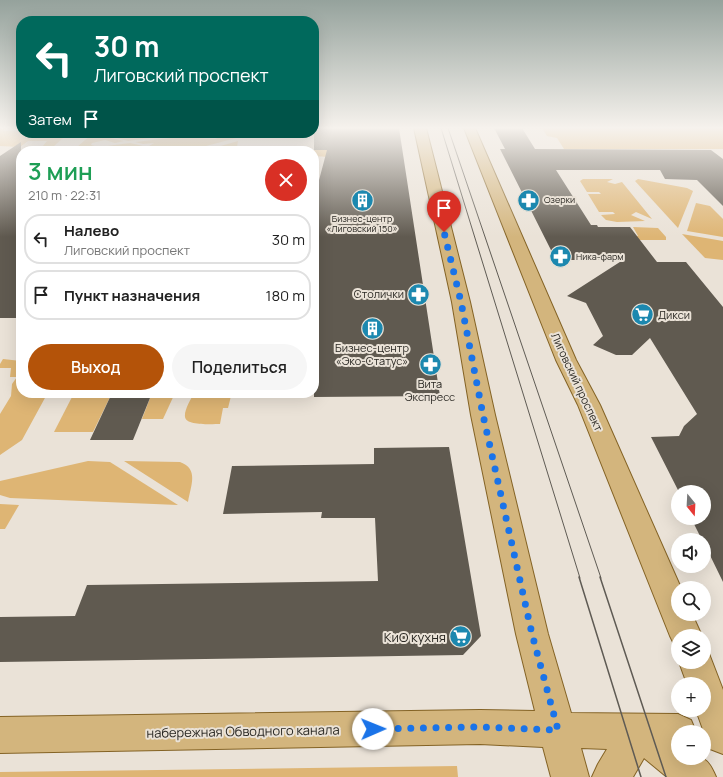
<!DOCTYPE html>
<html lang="ru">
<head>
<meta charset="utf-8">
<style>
  body { margin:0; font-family:Manrope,sans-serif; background:#f6f6f6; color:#222; height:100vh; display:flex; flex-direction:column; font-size:15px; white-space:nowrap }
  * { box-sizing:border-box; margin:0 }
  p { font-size:13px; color:#767676 }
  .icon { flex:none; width:22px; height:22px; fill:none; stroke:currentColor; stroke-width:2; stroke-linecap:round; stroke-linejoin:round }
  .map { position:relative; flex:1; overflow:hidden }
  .sheet { position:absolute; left:16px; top:146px; width:303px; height:252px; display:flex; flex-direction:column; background:#fff; border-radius:16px; box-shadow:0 4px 16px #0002 }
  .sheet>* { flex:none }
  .guide { position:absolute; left:16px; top:16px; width:303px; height:122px; border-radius:16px; box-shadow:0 4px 16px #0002; background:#00695c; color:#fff; overflow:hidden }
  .needle { width:26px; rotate:162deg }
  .fabs { position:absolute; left:671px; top:485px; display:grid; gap:8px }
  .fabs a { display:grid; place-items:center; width:40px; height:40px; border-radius:50%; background:#fff; box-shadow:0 4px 16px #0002; font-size:20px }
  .pin { position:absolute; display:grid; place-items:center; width:34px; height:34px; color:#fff; margin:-41px -17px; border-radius:50% 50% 50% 0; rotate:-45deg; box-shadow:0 0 4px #0007 }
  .pin .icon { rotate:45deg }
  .me { position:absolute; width:44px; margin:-22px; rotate:89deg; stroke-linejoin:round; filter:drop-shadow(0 0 3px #0008) }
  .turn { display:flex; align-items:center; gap:14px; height:84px; padding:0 12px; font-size:18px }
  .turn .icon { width:52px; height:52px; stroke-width:2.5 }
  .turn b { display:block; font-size:28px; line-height:34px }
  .then { display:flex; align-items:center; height:38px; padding:0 12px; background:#0003; gap:8px; font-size:15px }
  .round { display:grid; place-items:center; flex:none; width:42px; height:42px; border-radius:21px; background:#f6f6f6 }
  .head { display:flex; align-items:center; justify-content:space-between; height:68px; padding:0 12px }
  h1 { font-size:24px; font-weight:600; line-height:30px; color:#1e9e55 }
  .action { display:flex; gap:8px; margin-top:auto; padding:8px 12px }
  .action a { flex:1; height:46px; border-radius:24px; background:#b45309; color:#fff; font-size:16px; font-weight:600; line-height:46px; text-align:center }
  .action a+a { background:#f6f6f6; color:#222 }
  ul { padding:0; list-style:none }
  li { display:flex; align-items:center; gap:12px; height:50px; margin:0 8px 6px; padding:0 4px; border:2px solid #e0e0e0; border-radius:16px }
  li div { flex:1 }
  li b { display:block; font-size:15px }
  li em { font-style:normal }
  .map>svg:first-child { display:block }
</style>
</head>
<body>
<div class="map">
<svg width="723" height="777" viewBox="0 0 723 777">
  <rect width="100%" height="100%" fill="#eae2d7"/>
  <g fill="#deb574">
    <path d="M542,128H723V149H564L557,138L547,136Z"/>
    <path d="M0,129H5L3,131H21V133H70L64,134L59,138H63L53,147H42L47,141H28L20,147L0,146Z"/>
    <path d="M97,133H167L164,136L128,141Z"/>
    <path d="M170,133H224L211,137L169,136Z"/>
    <path d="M227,133H241L240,137L191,150H177L149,146L154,143L143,144L135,142L179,137L215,139Z"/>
    <path d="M92,134L124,141L115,143L105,140L92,143L91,145L99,147L130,143L161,150L83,151L86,147H77Z"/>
    <path d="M238,141L237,147L290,148V150H332L329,157L314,156V151H214L217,147Z"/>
    <path d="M583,179H613L607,182L615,184L622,182L652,219L636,212L631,215L645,221L617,222L606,220L601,215L615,214L613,212H599L588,194H601L599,192H587L580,181Z"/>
    <path d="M638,179L687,188L693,191L678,228L635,181Z"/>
    <path d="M696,203L710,206L723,219V237L687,231Z"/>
    <path d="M633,227L658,228L666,237V240H613L611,236H638Z"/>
    <path d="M682,234L723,241V260L705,258Z"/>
    <path d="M3,359L21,361V393H46V396L22,440L0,455V414L11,396L12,384L17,377H10L11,368H0V364Z"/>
    <path d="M152,393H175L163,419H142Z"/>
    <path d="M194,393H286V397L231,396L228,408H223L220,424C213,424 186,426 185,417C184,410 191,399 194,393Z"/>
    <path d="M80,395H111L93,432H54L72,397Z"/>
    <path d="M88,461L110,462L178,505L10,498L0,495V481Z"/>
    <path d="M124,461L180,462C199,469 191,485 188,502Z"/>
    <path d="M0,504L19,505L5,529H0Z"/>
    <path d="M457,766L458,777H0V772Z"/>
  </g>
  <g fill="#605a50">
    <path d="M314,128H399L440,396L314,397V199L327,150H314Z"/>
    <path d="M494,128H522L535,149L711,150L723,159V206L697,180L665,179L660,170H556L591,225H597L598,227H630L657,262H686L723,307V582L704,543V540H702L691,518H704V492H679L651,437L679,436L684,426L697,414L650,338L632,355H616L593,345L603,336L586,303L567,296L623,260H556L500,149H505Z"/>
    <path d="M21,142V318H0V156Z"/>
    <path d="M112,393H152L133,440H90Z"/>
    <path d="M449,447L481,636L463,655L0,662V617L75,616L87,585L378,581L375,518H321L322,512L223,514L232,466L374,464V448Z"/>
  </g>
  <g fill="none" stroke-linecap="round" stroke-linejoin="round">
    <defs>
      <g id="major">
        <path d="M414,128H426L470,302L495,415L548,634L571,713L678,714L691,720L696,732H678V758C701,758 706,753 716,777H667L644,758L633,777H592L598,764L607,749L581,748L589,777H551L543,747L480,744L0,753V717L480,710L535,711L516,634L471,415L452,302Z"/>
        <path d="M464,128H475L576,360L600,405L681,588H678V614H692L702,636H678V647L675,646L670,636L578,405L556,360Z"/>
        <path d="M704,650L708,651L723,690V754L710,749L696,710H704V684H687L679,662H704Z"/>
      </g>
    </defs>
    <use href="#major" stroke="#846325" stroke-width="2"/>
    <use href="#major" fill="#d3b57d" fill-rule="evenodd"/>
    <g stroke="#5f5b54" stroke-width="1">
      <path d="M441,128L580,578"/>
      <path d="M448,128L601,578"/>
    </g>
    <g stroke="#5f5b54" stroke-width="1.5">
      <path d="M579,577L641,777"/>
      <path d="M600,577L666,777"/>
    </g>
  </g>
  <linearGradient id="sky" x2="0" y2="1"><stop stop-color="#95a29c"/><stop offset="0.54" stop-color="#f6f2ed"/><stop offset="1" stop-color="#f6f2ed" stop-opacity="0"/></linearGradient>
  <rect width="723" height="237" fill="url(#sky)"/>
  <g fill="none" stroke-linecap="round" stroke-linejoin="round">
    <path stroke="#1a73e8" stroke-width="7" stroke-dasharray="0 12.6" d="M373,729L480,727L558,730L532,634L483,415L461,302L444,232"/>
  </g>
  <defs>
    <symbol id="building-disc" viewBox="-11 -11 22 22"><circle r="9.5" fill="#1c88af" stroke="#eae2d7"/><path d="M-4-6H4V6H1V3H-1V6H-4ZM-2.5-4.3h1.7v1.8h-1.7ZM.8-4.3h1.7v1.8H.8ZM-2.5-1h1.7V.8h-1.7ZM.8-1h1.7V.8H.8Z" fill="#fff"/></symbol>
    <symbol id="pharmacy-disc" viewBox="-11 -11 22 22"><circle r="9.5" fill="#1c88af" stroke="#eae2d7"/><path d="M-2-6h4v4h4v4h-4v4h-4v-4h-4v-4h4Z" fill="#fff"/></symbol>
    <symbol id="supermarket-disc" viewBox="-11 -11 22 22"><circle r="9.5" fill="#1c88af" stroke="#eae2d7"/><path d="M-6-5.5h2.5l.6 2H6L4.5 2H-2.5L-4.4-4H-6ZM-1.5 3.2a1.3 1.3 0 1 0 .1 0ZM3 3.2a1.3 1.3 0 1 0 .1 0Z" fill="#fff"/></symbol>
  </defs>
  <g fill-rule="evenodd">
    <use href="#building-disc" x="350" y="188" width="25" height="25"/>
    <use href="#pharmacy-disc" x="516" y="188" width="25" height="25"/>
    <use href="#pharmacy-disc" x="548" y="244" width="25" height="25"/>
    <use href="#pharmacy-disc" x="406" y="282" width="25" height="25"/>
    <use href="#supermarket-disc" x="630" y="302" width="25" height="25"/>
    <use href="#building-disc" x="360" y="316" width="25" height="25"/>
    <use href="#pharmacy-disc" x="418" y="352" width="25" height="25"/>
    <use href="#supermarket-disc" x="448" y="624" width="25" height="25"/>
  </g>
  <g text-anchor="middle" stroke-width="4" stroke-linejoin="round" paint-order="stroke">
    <g font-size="9" fill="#292722" stroke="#eae2d7" text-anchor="start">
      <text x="544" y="203">Озерки</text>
      <text x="362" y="222" text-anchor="middle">Бизнес-центр<tspan x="362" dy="10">«Лиговский 150»</tspan></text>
      <text x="576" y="260">Ника-фарм</text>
    </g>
    <g font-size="11" fill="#292722" stroke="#eae2d7">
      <text x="404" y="298" text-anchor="end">Столички</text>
      <text x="658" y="319" text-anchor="start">Дикси</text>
      <text x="372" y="352">Бизнес-центр<tspan x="372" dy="13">«Эко-Статус»</tspan></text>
      <text x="430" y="388">Вита<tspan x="430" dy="13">Экспресс</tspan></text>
    </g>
    <g font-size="11" fill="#292722" stroke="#eae2d7">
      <text transform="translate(577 382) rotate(65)" y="4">Лиговский проспект</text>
    </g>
    <g font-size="13" fill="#292722" stroke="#eae2d7" text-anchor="end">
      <text x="446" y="642">КиО кухня</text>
    </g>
    <g font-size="13" fill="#292722" stroke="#eae2d7">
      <text transform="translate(243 731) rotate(-1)" y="5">набережная Обводного канала</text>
    </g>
  </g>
</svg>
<div class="fabs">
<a><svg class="needle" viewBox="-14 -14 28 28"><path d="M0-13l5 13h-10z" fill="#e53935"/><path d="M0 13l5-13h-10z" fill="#767676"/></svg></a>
<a><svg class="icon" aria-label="sound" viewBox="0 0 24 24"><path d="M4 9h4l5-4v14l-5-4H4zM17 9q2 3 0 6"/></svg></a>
<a><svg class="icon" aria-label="search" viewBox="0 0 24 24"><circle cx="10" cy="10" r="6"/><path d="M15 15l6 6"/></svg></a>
<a><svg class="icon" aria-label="layers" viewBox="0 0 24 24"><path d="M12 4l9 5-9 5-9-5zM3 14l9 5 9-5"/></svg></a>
<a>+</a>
<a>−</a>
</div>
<div class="pin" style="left:444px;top:232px;background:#d93025"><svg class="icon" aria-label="arrive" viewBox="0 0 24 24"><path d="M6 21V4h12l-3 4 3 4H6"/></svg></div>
<svg class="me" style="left:373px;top:729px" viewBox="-20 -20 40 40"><circle r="19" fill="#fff"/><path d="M0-13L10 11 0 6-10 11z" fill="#1a73e8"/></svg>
<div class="guide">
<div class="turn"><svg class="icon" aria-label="left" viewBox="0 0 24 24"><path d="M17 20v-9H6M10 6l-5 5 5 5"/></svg><div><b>30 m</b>Лиговский проспект</div></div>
<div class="then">Затем<svg class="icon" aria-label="arrive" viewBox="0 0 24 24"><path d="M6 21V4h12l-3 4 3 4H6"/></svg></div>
</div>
<section class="sheet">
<div class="head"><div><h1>3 мин</h1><p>210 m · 22:31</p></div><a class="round" style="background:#d93025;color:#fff"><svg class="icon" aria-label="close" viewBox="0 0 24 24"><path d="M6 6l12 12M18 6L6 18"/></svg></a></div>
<ul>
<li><svg class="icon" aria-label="left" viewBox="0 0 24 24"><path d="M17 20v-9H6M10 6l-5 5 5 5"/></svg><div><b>Налево</b><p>Лиговский проспект</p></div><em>30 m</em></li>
<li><svg class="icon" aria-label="arrive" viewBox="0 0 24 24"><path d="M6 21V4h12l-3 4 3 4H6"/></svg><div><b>Пункт назначения</b></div><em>180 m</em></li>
</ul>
<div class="action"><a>Выход</a><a>Поделиться</a></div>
</section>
</div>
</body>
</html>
